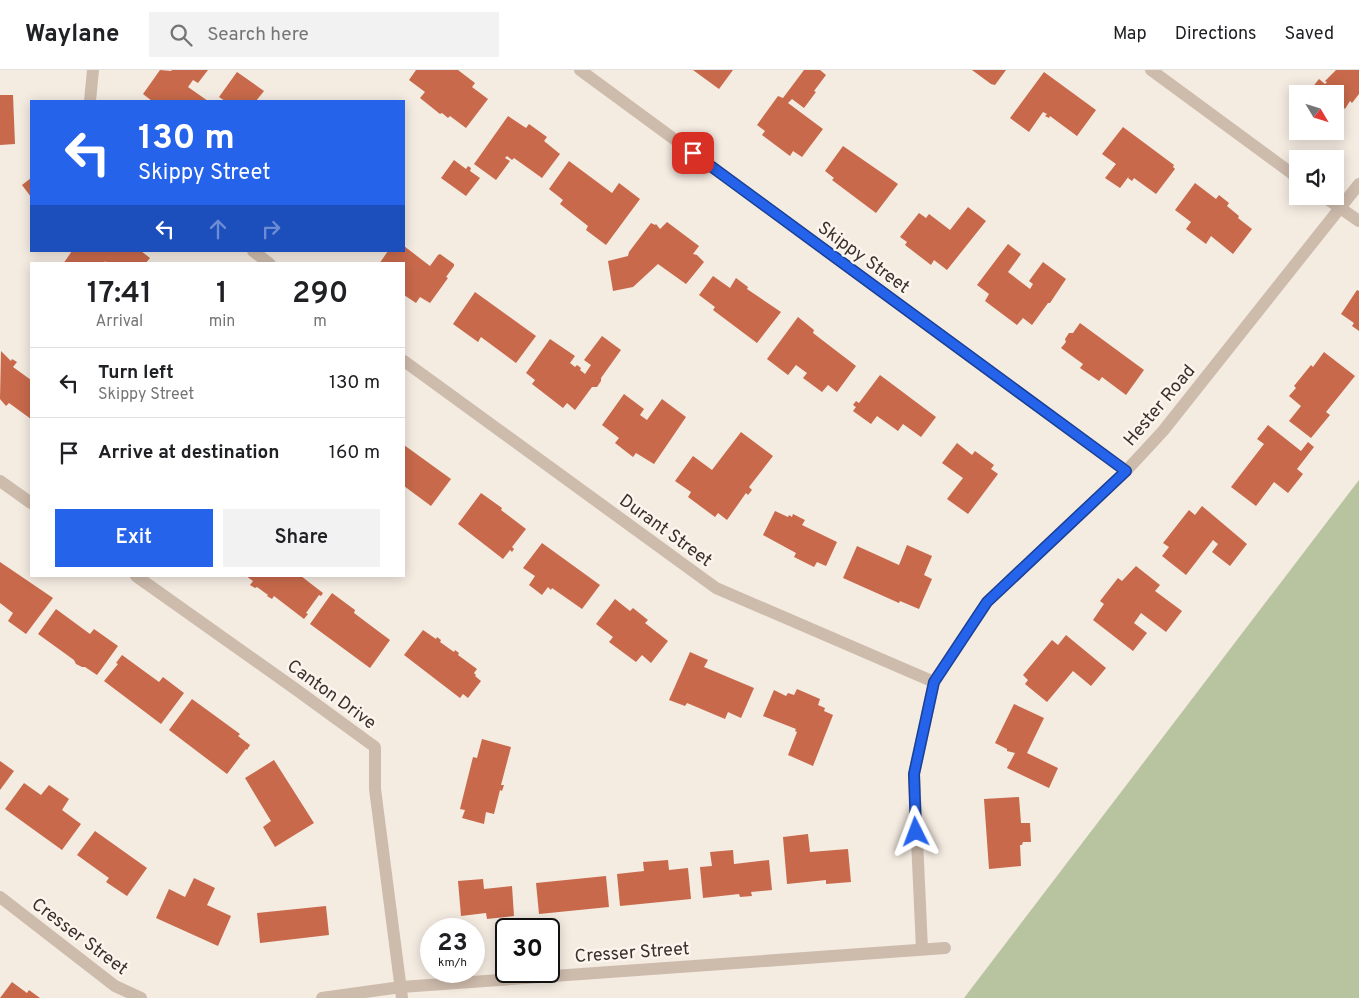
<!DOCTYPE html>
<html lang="en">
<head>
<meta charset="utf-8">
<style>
  body { margin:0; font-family:Overpass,sans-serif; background:#f2f2f2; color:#202124; height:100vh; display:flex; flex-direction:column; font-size:19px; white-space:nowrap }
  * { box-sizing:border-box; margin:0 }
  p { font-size:16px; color:#757577 }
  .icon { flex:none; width:28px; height:28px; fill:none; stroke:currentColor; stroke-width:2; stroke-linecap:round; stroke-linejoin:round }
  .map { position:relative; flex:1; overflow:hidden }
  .panel { position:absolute; left:30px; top:192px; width:375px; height:315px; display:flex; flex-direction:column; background:#fff; border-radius:0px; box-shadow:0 2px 12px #0003 }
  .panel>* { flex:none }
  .banner { position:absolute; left:30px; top:30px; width:375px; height:152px; border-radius:0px; box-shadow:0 2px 12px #0003; background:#2563eb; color:#fff; overflow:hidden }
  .needle { width:32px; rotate:128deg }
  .tools { position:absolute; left:1289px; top:15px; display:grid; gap:10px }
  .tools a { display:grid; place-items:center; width:55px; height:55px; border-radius:0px; background:#fff; box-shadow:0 2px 12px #0003; font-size:25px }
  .speed { position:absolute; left:420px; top:848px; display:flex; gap:10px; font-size:25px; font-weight:700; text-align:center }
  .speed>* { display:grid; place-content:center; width:65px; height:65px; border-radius:50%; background:#fff; box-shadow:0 2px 12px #0003; line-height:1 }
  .speed small { font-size:12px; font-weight:400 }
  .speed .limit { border:2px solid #111; border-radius:8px; background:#fff; color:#111 }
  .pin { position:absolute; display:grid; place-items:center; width:42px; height:42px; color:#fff; margin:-21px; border-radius:10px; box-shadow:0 2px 8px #0006 }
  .me { position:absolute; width:55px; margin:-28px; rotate:357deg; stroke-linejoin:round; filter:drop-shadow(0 0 4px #0008) }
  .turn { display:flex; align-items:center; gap:18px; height:105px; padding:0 25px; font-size:22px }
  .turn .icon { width:65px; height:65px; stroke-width:2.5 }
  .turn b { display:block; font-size:35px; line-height:42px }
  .lanes { display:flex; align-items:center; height:48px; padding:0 25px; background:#0003; justify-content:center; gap:25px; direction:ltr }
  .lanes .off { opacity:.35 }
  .eta { display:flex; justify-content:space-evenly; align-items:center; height:85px; text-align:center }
  .eta b { font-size:30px; font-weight:600; line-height:35px }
  .cta { display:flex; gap:10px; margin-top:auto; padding:10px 25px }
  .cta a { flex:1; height:58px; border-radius:0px; background:#2563eb; color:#fff; font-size:20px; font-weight:600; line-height:58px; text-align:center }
  .cta a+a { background:#f2f2f2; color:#202124 }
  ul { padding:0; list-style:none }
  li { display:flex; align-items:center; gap:15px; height:70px; padding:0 25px; border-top:1px solid #e0e0e0 }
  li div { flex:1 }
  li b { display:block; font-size:19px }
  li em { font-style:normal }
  header { display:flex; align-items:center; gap:30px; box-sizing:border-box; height:70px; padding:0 25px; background:#fff; border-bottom:1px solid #e0e0e0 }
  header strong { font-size:24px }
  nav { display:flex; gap:28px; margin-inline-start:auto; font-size:18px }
  .search { width:350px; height:45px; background:#f2f2f2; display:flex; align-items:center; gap:12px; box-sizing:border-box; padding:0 18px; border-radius:0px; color:#757577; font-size:19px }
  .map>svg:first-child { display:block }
</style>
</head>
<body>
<header>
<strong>Waylane</strong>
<div class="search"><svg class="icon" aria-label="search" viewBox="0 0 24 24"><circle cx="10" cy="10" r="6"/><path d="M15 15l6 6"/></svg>Search here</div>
<nav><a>Map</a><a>Directions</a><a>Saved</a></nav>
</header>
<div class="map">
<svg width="1359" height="928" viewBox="0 0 1359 928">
  <rect width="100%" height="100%" fill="#f4ebe1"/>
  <path fill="#b8c4a0" d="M1359,410V928H964Z"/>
  <g fill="#c8694b">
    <path d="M160,0L171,1L172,0H208L198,13L193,10L188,17L208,31H152L143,24Z"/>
    <path d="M416,0H458L475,13L472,17L488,29L466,58L450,46L448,48L442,43L440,44L420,28L425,22L409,10Z"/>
    <path d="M693,0H733L719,19Z"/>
    <path d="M804,0H820L826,5L814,21L816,22L804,38L792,29L788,33L823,59L802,87L793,81L790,86L762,65L765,61L757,55L778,26L783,28Z"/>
    <path d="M972,0H1006L995,15L991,14Z"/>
    <path d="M1336,0H1359V24L1352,33L1350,31L1345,39L1343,37L1336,46L1335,24H1307L1319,9L1325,14L1327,12L1325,11Z"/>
    <path d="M237,2L264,21L256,31H225L219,27Z"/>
    <path d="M1044,2L1096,40L1077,66L1050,46L1049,48L1045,46L1047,44L1043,42L1029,62L1010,48Z"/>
    <path d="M0,25H13L15,74L0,75Z"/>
    <path d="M508,46L526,58L529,54L547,67L544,71L560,84L542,108L514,88L512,90L507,86L505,88L510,91L496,110L474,94Z"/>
    <path d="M1123,57L1174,95L1173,97L1175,99L1156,124L1134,108L1132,111L1128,108L1129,106L1120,118L1105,108L1116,94L1102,84Z"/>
    <path d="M843,76L898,114L876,143L832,110L834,108L825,101Z"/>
    <path d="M454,90L466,99L468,96L471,98L470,101L480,108L466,126L441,108Z"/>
    <path d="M569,91L612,123L619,113L640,129L606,175L586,160L588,156L560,134L563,130L549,119Z"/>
    <path d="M31,108V127L22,115Z"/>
    <path d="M1195,113L1216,129L1219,125L1229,133L1227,136L1239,146L1238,148L1252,159L1233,184L1211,166L1206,174L1186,159L1191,152L1175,140Z"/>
    <path d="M968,137L986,151L947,200L934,190L931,195L905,175L907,172L900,167L919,143L926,148L929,144L950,160Z"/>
    <path d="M667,152L699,176L693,184L697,185L704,192L686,214L658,194L633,217L613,221L608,191L628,186L629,182L651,153L655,155L656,154L660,159Z"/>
    <path d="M1008,174L1021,184L1008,202L1030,219L1033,214L1029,211L1043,192L1066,209L1050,233H1048L1032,255L1023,248L1017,255L985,231L989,224L977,215Z"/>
    <path d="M404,176L430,196L438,185L440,184L454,194V196L446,207L448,208L430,233L420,227L416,233L404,225V194H379L388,181H404Z"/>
    <path d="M72,181H141L150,188L145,194H108L105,191L104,194L96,192L95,194H63Z"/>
    <path d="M713,206L730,218L736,208L748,217L747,219L781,242L757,273L713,240L715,237L699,225Z"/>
    <path d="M1357,220L1359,221V261L1352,256L1354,253L1341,244Z"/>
    <path d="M475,222L536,266L516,293L481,267L478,272L453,254Z"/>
    <path d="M798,247L814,260L813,263L856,296L837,322L828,315L822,322L803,308L807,303L796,295L788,305L767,289Z"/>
    <path d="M1080,253L1144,300L1126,325L1102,307L1099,311L1080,298L1083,294L1061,278L1066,272L1065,269L1069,263H1073Z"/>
    <path d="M602,266L621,280L601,308V311L597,317H592L575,340L567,333L563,338L532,314L535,310L526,303L550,269L575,286L570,293L575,297L577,295L581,298L580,300L585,304L591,295L584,290Z"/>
    <path d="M1,281L11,291L12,289L17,292L13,297L31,310V349L9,333L6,336L0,329Z"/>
    <path d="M1324,282L1355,306L1326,342L1330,345L1311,368L1289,351L1301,336L1289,326L1296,318L1294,316L1311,295L1313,297Z"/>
    <path d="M880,305L936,347L921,367L903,354L898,361L877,346L871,354L853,341L856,337L853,335L856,331L859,333Z"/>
    <path d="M624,324L644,339L640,345L647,350L662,329L686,347L654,394L636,383L633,387L615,373L619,368L602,355Z"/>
    <path d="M1268,355L1301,381L1308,372L1314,377L1297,399L1303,404L1288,423L1274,412L1256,436L1231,417L1264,374L1257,369Z"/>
    <path d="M741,362L773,386L749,417L752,420L748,425L746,423L727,450L718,443L715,447L688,427L691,422L675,411L693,386L712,400Z"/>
    <path d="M957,373L972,385L975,381L994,395L991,399L998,404L968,444L947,429L963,408L942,393Z"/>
    <path d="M404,375L451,409L431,436L404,416Z"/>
    <path d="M481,423L502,438L501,440L526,459L512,477L514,479L512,482L510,480L503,489L458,454Z"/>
    <path d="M1202,436L1247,474L1230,496L1212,482L1218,474L1213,470L1186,505L1162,486L1169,477L1163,473L1189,440L1195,445Z"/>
    <path d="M775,441L788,447L789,445L792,447L793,444L805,450L802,455L837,472L826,496L817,492L814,497L794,487L796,483L763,465Z"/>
    <path d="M542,473L600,515L582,539L552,518L551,520L548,517L542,525L529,515L535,506L523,498Z"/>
    <path d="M907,475L932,486L924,505L932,509L919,539L900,531L899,533L843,508L857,476L899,495Z"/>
    <path d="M0,492L53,528L26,564L8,551L13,543L0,533Z"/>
    <path d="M1136,496L1160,515L1155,521L1182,541L1166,562L1141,543L1134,553L1147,563L1133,581L1093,550L1104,534L1100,531L1118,508L1122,511Z"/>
    <path d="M246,506H301L323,523L321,526L319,525L306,543L308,544L304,549L274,526L272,529L267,526L268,525L257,517L255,518L250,515L253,511Z"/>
    <path d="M332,523L355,540L354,543L390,570L370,598L310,554Z"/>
    <path d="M615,529L630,541L633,538L648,550L645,553L668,571L651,593L642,585L636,592L609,572L613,567L596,554Z"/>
    <path d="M56,539L90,564L94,559L118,576L97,605L85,597H82L76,594L74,590L38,564Z"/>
    <path d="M423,560L436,569L437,567L441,570L440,572L454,582L455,580L459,583L458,585L477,599L474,603L476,605L475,606L481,611L468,628L463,624L460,628L404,585Z"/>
    <path d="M1066,565L1106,598L1091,616L1073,601L1047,632L1025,614L1028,610L1023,605L1052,570L1058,575Z"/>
    <path d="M690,582L708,590L704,597L754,618L741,648L728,642L725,649L687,633L685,636L669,630Z"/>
    <path d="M122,585L159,612L163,607L184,623L161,654L104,611L118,594L116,593Z"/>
    <path d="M797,619L820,629L818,635L825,638L824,641L833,645L813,696L788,685L797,662L795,661L796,659L763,646L774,620L786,626L788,623L794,625Z"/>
    <path d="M192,629L240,664L238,666L250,675L247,680L246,679L227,704L169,660Z"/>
    <path d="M1014,634L1044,648L1027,683L1058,698L1049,718L1007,698L1015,683L1007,681V679L995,673Z"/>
    <path d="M482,669L511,677L501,715H504L502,721L500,720L494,744L486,742L484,754L462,748L465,740L460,739L473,687L477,688Z"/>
    <path d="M274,690L314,753L275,777L263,757L271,751L245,708Z"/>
    <path d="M0,691L14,701L0,720Z"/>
    <path d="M24,713L41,725L49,715L69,729L62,740L81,754L62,780L5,739Z"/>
    <path d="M1019,727L1021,753H1030L1031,772H1023L1022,775H1020L1021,796L989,799L984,729Z"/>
    <path d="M95,761L147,798L127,826L106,812L109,808L77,785Z"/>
    <path d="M808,764L810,782L848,779L851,812L826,814V810L787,814L783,767Z"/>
    <path d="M733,780L734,794L769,790L772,820L751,822L752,826L740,827L739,824L703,828L700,797L712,796L710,782Z"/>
    <path d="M668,790L669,800L688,798L691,829L620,836L617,804L644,801L643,792Z"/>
    <path d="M606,806L609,837L539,844L536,813Z"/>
    <path d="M194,808L215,818L207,835L231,846L218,876L156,848L169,819L185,827Z"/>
    <path d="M483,809L484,819L512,816L514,846L487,849L486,843L461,846L458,811Z"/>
    <path d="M326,836L329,865L260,873L257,843Z"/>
    <path d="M12,912L27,923L29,920L40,928H0Z"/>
  </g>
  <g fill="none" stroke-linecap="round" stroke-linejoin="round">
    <g stroke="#cdbbac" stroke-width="12">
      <path d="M580,0L1126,401"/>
      <path d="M1151,0L1298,108"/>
      <path d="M90,31L93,0"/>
      <path d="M1323,126L1359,151"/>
      <path d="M253,181L270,194"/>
      <path d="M404,291L716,518L934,612"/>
      <path d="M0,411L31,433"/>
      <path d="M136,506L294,618L375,677V719L402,928"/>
      <path d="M0,827L115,916L141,928"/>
      <path d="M922,879L914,704L934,612L987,532L1126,401L1163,361L1359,114"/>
      <path d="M322,928L401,917L945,878"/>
    </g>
  </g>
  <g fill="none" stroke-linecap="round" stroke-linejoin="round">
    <defs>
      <path id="route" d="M693,83L1126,401L987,532L934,612L914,704L916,762"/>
    </defs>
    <use href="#route" stroke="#184099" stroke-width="12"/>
    <use href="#route" stroke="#2563eb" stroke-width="9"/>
  </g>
  <g text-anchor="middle" stroke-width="5" stroke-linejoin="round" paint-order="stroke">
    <g font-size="18" fill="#3b302b" stroke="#fbf5ee">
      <text transform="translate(864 187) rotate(36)" y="6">Skippy Street</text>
      <text transform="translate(1159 335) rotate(-50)" y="6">Hester Road</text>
      <text transform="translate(666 460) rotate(36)" y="6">Durant Street</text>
      <text transform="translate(332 624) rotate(36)" y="6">Canton Drive</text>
      <text transform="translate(80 866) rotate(37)" y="6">Cresser Street</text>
      <text transform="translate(632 882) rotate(-4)" y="6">Cresser Street</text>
    </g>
  </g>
</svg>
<div class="tools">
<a><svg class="needle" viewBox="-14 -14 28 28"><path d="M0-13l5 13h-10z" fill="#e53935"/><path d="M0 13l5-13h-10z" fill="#757577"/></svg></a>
<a><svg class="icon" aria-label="sound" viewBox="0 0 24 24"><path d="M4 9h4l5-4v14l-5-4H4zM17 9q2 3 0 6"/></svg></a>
</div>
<div class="speed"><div>23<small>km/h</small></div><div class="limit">30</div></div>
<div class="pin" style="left:693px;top:83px;background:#d93025"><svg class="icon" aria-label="arrive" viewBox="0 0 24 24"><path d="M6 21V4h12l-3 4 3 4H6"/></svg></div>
<svg class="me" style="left:916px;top:762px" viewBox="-20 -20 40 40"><path d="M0-17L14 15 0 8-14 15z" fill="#2563eb" stroke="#fff" stroke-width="4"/></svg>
<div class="banner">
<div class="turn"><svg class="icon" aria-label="left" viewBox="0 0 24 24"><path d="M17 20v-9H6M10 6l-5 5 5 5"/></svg><div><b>130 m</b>Skippy Street</div></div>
<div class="lanes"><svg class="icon" aria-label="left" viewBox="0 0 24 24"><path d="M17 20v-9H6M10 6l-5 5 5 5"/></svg><svg class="icon off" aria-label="ahead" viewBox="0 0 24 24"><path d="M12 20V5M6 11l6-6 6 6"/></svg><svg class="icon off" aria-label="right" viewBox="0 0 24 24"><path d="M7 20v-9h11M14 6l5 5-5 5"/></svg></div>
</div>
<section class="panel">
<div class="eta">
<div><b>17:41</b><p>Arrival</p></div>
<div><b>1</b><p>min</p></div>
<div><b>290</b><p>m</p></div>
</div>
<ul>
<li><svg class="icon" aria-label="left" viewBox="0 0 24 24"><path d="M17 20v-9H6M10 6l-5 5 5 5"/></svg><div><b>Turn left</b><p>Skippy Street</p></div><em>130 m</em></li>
<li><svg class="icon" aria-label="arrive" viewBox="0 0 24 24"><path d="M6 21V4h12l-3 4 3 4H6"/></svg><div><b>Arrive at destination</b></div><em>160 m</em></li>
</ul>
<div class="cta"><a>Exit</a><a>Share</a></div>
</section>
</div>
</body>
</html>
